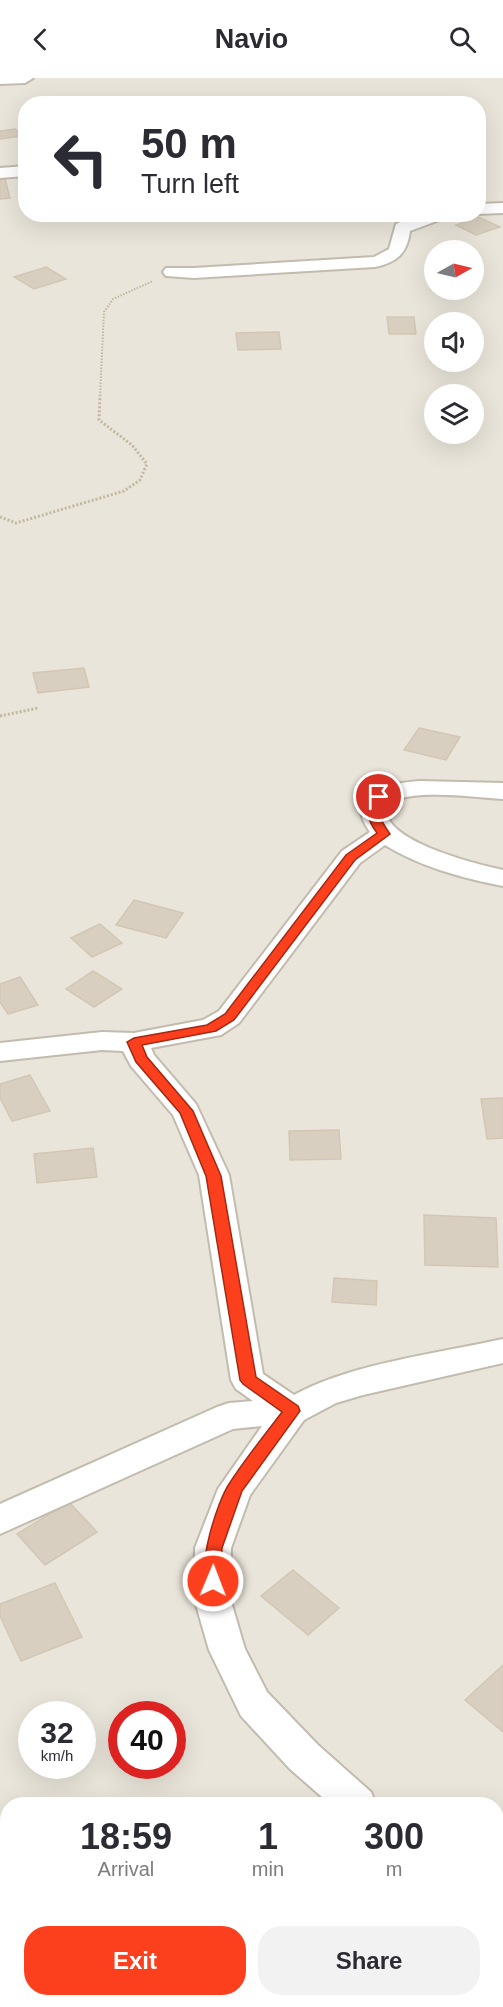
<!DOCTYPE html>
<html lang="en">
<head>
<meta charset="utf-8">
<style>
  body { margin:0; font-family:Helvetica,sans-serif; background:#f2f2f3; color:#2b2b33; height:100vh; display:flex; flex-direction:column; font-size:22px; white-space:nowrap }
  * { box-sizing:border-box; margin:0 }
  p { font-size:20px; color:#7c7c81 }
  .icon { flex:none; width:33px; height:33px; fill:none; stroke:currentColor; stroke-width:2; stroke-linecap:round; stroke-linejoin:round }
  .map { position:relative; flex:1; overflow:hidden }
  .drawer { position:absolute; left:0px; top:1719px; width:504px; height:210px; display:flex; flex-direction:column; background:#fff; border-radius:24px 24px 0 0; box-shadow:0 6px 24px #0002 }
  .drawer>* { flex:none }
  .hud { position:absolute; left:18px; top:18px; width:468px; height:126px; border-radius:24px; box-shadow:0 6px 24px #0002; background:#fff; color:#2b2b33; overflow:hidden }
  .needle { width:39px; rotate:82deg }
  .tools { position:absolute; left:424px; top:162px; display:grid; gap:12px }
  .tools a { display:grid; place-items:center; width:60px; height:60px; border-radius:50%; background:#fff; box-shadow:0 6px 24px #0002; font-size:30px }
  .speed { position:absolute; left:18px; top:1623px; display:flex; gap:12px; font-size:30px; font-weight:700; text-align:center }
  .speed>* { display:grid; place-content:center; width:78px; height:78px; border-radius:50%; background:#fff; box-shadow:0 6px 24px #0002; line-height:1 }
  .speed small { font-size:15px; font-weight:400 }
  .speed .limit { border:9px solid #d22; background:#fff; color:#111 }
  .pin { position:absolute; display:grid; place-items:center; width:51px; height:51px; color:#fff; margin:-26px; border:3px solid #fff; border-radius:50%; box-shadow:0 2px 6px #0007 }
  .me { position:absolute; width:66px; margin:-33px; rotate:1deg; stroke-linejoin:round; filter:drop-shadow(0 0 4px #0008) }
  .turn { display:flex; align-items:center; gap:21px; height:126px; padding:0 24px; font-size:27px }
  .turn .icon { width:78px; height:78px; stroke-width:2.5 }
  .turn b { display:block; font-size:42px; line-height:51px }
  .eta { display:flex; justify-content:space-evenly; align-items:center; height:102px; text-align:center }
  .eta b { font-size:36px; font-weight:600; line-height:42px }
  .button { display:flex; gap:12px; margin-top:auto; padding:12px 24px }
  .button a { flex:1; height:69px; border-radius:24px; background:#fc3f1d; color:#fff; font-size:24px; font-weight:600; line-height:69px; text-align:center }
  .button a+a { background:#f2f2f3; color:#2b2b33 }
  header { display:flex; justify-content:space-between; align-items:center; height:78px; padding:0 24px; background:#fff; font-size:27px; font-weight:600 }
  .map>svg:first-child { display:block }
</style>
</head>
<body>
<header><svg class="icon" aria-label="back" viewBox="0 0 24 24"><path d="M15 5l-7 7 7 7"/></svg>Navio<svg class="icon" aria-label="search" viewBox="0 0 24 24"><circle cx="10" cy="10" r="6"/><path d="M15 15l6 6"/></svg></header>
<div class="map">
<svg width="503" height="1929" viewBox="0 0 503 1929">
  <rect width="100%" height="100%" fill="#f6f3ec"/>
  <path fill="#eae5da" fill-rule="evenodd" d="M0,0H503V1929H172L159,1922H496V1726H8L7,1835L0,1830ZM26,26H478V136H26ZM435,172H474V212H435ZM435,244H474V284H435ZM435,316H474V356H435ZM32,1636H82V1688H32ZM122,1636H172V1688H122Z"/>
  <g fill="#d8cfc1" stroke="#d3c7b4" stroke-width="1.5">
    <path d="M15,51L22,58L0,61V53Z"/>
    <path d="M0,100H5L10,120L0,121Z"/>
    <path d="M133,136H165L163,142L131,140Z"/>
    <path d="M478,139L500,149L476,157L456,147Z"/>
    <path d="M46,189L66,201L34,211L14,199Z"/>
    <path d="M387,239H414L416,256H389Z"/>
    <path d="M279,254L281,271L238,272L236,255Z"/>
    <path d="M84,590L89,609L38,615L33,595Z"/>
    <path d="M419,650L460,659L446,682L404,672Z"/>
    <path d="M134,822L183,835L166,860L116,847Z"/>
    <path d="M100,846L122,865L92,879L71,860Z"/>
    <path d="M93,893L122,911L94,929L66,911Z"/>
    <path d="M20,899L38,927L8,936L0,924V906Z"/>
    <path d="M30,997L50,1033L12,1043L0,1020V1006Z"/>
    <path d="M503,1020V1060L487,1061L481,1021Z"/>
    <path d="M339,1052L341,1081L290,1082L289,1053Z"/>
    <path d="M93,1070L97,1099L37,1105L34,1076Z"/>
    <path d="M424,1137L496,1140L498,1189L425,1187Z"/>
    <path d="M334,1200L377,1203L376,1227L332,1224Z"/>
    <path d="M69,1424L97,1454L45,1487L17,1456Z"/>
    <path d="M293,1492L339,1530L308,1557L261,1518Z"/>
    <path d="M55,1505L82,1559L21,1583L0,1538V1526Z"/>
    <path d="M503,1587V1654L465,1622Z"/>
  </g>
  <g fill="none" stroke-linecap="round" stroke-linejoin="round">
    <defs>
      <g id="minor">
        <path d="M0,0H33L25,5L0,6Z"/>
        <path d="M26,88V98L0,100V90Z"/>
        <path d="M503,125V135L478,136V126Z"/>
        <path d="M418,136H447L445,140L410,153C407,176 397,184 375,189L194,200L166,198L163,194L166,190H194L374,179L389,171L396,146Z"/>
        <path d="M420,703L503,705V721C470,719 419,711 389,724C369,761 480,787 503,792V808C462,800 421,789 385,767L360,785L239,945L221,957L151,970L154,977L196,1026L229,1097L263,1296L294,1317C350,1286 439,1275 503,1261V1285L363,1317L336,1325L304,1342L250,1417L231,1470L230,1520L245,1571L267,1614L318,1667L371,1714L376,1726H330L290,1691L241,1638L209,1572L194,1520L195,1470L218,1411L262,1348L233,1351L0,1456V1426L217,1329L229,1325L253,1323L236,1311L231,1302L199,1097L173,1037L131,988L123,973L102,972L0,983V965L102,954L134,955L203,942L219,933L342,773L370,754C340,713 392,705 420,703Z"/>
        <path d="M496,1761L503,1763V1799L496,1797Z"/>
        <path d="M0,1859H8V1898L0,1897Z"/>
        <path d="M496,1903H503V1929H450L447,1922H496Z"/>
      </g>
    </defs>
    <use href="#minor" stroke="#c2bbae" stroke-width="4"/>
    <path stroke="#c4b79f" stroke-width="2" stroke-dasharray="1.5 1.5" stroke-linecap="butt" d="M100,318L104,234L113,221L153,203"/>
    <g stroke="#c4b79f" stroke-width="3" stroke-dasharray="2 2" stroke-linecap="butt">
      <path d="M0,439L16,445L124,413L140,402L147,386L132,367L99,342L100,317"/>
      <path d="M0,638L38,630"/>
    </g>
    <use href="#minor" fill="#fff" fill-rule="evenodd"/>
  </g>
  <path fill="#fc3f1d" stroke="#a42913" stroke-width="1.5" d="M379,716L385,719C376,735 380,742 390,756L355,782L234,942L216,953L142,967L147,979L193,1033L221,1098L256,1299L298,1328L300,1333L242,1413L222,1470L221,1503L219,1508L213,1511L207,1508C197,1488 217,1424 229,1406C245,1381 264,1358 282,1334L243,1306L240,1302L206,1098L180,1035L136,984L127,964L134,960L207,947L225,936L346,777L377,755C366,740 365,733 375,717Z"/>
</svg>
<div class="tools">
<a><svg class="needle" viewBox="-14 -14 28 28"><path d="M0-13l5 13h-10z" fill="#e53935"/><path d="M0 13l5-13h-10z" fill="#7c7c81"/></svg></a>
<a><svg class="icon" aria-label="sound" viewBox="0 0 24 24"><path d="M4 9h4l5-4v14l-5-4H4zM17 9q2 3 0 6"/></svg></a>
<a><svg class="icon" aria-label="layers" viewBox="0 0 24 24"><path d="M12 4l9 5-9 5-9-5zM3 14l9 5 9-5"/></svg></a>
</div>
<div class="speed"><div>32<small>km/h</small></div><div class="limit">40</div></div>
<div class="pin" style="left:379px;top:719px;background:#d93025"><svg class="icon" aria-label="arrive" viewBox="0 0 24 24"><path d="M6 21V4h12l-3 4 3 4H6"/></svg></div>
<svg class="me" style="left:213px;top:1503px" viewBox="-20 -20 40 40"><circle r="17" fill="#fc3f1d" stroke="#fff" stroke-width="3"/><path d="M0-11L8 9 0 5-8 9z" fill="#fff"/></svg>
<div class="hud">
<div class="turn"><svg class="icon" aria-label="left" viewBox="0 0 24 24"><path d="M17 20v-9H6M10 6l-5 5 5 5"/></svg><div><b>50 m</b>Turn left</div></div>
</div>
<section class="drawer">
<div class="eta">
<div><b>18:59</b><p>Arrival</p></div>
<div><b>1</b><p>min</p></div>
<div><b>300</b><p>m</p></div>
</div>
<div class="button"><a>Exit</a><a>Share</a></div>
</section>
</div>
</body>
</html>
